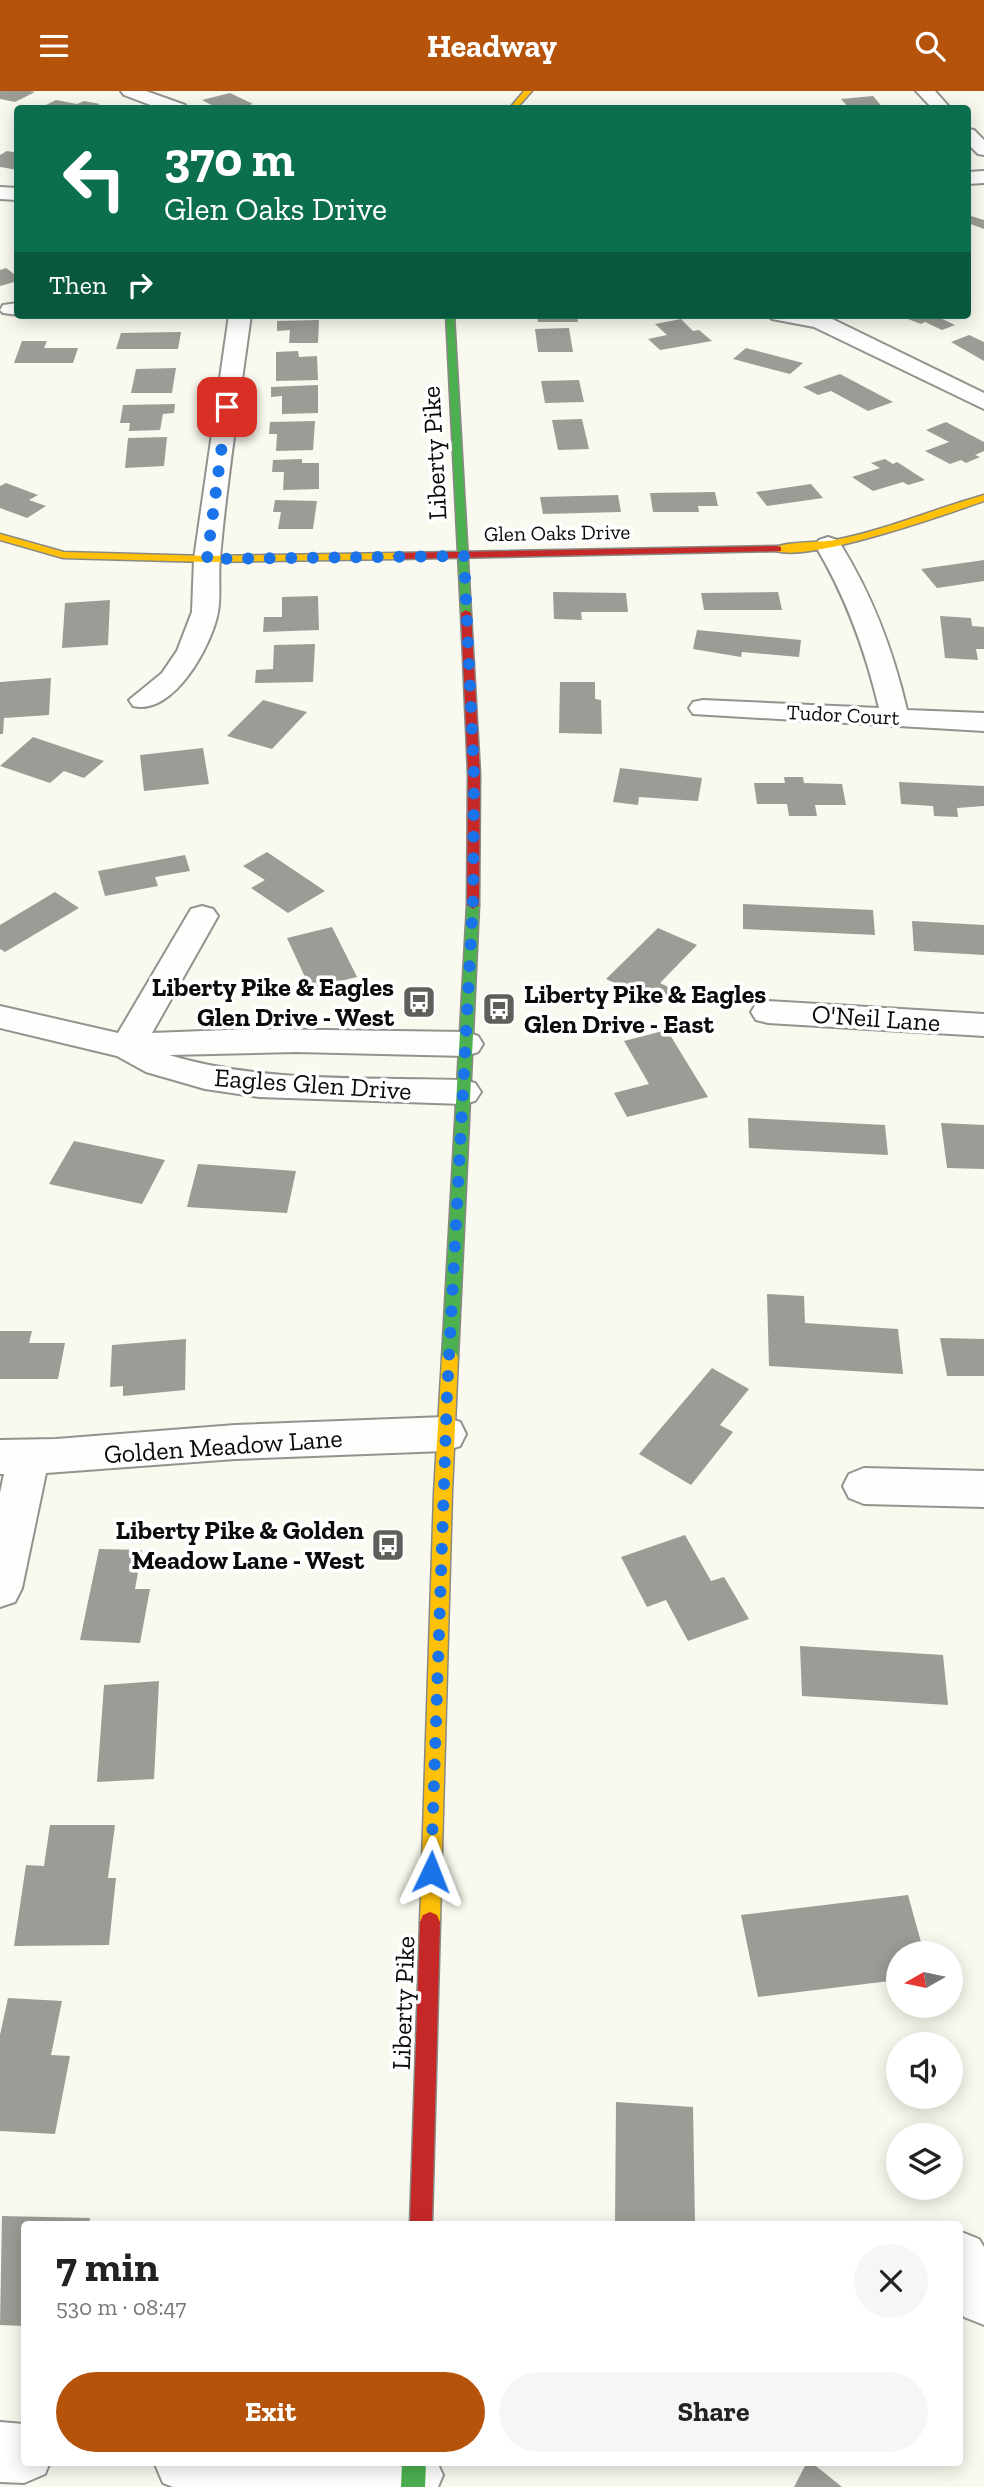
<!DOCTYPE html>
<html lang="en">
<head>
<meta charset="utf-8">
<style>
  body { margin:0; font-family:"Zilla Slab",serif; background:#f6f6f6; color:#222; height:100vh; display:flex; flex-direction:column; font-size:26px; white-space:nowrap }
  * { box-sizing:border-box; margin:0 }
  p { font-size:23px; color:#767676 }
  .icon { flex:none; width:38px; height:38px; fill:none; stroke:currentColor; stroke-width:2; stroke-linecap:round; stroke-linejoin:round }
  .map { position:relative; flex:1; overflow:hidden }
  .sheet { position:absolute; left:21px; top:2130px; width:942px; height:245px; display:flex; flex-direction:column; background:#fff; border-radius:7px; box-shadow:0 4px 18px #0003 }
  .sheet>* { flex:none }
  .banner { position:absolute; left:14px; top:14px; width:957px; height:214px; border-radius:7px; box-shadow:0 4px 18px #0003; background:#0b6e4f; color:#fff; overflow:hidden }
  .needle { width:46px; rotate:261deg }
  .tools { position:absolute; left:886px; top:1850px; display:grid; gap:14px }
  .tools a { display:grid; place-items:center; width:77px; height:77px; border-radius:50%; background:#fff; box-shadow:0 4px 18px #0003; font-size:35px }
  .pin { position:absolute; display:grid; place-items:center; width:60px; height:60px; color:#fff; margin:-30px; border-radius:14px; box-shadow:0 4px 10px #0006 }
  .me { position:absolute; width:77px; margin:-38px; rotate:2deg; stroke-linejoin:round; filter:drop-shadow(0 0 5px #0008) }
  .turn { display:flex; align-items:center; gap:24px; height:147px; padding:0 35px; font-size:32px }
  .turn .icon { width:91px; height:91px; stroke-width:2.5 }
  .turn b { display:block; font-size:49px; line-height:60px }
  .then { display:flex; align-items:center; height:66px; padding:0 35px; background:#0003; gap:14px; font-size:26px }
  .round { display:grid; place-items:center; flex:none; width:74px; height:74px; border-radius:37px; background:#f6f6f6 }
  .summary { display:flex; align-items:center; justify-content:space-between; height:119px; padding:0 35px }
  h1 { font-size:42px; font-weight:700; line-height:52px }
  .button { display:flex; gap:14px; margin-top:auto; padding:14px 35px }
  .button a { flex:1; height:80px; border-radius:42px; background:#b45309; color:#fff; font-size:28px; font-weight:700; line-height:80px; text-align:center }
  .button a+a { background:#f6f6f6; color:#222 }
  header { display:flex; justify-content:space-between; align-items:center; height:91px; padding:0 35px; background:#b45309; color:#fff; font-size:32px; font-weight:700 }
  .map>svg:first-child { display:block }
</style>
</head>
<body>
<header><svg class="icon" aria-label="menu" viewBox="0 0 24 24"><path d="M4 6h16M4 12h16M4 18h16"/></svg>Headway<svg class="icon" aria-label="search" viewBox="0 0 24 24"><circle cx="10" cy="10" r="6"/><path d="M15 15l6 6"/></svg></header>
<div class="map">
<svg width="984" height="2396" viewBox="0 0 984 2396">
  <rect width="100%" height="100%" fill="#faf9ef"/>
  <g fill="#9c9b95">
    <path d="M0,0H30L35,1L15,11L0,8Z"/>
    <path d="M230,2L253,13L235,18H219L202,9Z"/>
    <path d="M873,5L884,18H850L841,8Z"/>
    <path d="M56,9L77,13L84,10L100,13L91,18L40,17Z"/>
    <path d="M7,60L18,62L15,66L18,67V79L0,76V64Z"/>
    <path d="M971,125L984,129V138L968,132V126Z"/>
    <path d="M6,177L18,186V190L0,195V179Z"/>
    <path d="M537,224H577L578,231H538Z"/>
    <path d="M904,224H934L955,234L942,239L925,231L921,233L900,225Z"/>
    <path d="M681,228L693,240L699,239L712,250L660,259L648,248L667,244L655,233Z"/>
    <path d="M319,229L318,252H289L290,239L277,240V230Z"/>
    <path d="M569,237L573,261H538L535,238Z"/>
    <path d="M181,241L178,258H116L121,242Z"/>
    <path d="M969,244L984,251V270L951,251Z"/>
    <path d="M22,250H47L44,257H78L73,272H14Z"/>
    <path d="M746,257L803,272L790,283L733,268Z"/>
    <path d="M298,260L299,266L317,265L318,289L276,290V261Z"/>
    <path d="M176,277L172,302H131L136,278Z"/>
    <path d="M840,283L893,311L868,320L831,300L818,304L803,296Z"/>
    <path d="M579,289L584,311L545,312L541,290Z"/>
    <path d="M318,294V322L282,323V305L271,306V296Z"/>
    <path d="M175,313L174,322L163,323L160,339L129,340L130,332H120L123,314Z"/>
    <path d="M582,328L589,358L558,359L552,329Z"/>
    <path d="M315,330L313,359L276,360L277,343H269L270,331Z"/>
    <path d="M946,331L984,351V360L975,364L980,366L966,372L961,369L950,373L925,360L949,351L926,339Z"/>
    <path d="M167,346L164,375L125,377L128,347Z"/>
    <path d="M302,368V372H319V398L283,399L284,381H272L273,369Z"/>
    <path d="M885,368L893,373L897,371L925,389L908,394L903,391L873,400L852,386L880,377L871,372Z"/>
    <path d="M6,392L38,404L29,409L46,415L27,427L0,417V395Z"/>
    <path d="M811,393L823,407L767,415L756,401Z"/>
    <path d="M715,401L718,415H698L699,421H653L650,402Z"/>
    <path d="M618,404L621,421L543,423L540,406Z"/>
    <path d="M275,409L317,410L313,438H278L281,421H273Z"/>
    <path d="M984,469V490L937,497L921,478Z"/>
    <path d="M553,501L626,502L628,521H581L582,529L554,528Z"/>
    <path d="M778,501L782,519H704L701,502Z"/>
    <path d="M318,505L319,539L263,541L264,526H282V506Z"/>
    <path d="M110,509L108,554L62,557L65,512Z"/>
    <path d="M940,525L971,527L972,535L984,536V558H976L978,569L945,567Z"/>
    <path d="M697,539L801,549L799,566L742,561L741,566L693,558Z"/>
    <path d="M315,553L313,591L255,592L256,579L273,578L274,554Z"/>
    <path d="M51,587L49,624L4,627L3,643H0V591Z"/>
    <path d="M560,591H595V608L601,609L602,643L559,642Z"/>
    <path d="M263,609L307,621L272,658L227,645Z"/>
    <path d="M33,646L104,670L84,687L64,680L50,692L0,675Z"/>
    <path d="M203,657L209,693L144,700L140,664Z"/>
    <path d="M620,677L702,687L698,710L639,706L638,714L613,711Z"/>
    <path d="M784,686H803L804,692L842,693L846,714H815L817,725H789L787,713H757L754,692H785Z"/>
    <path d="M899,691L984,695V715L957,717L958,726L934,725L933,715L901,713Z"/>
    <path d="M267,761L325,800L288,822L251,797L265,789L243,775Z"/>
    <path d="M185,764L190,780L155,786L158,795L105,805L98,780Z"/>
    <path d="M55,801L79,817L5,861L0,858V834Z"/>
    <path d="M743,813L873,819L875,844L743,838Z"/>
    <path d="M912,830L984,834V864L914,860Z"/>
    <path d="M332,836L357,886L310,897L287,847Z"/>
    <path d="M658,837L697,854L660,892L672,898L658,912L606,888Z"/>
    <path d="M667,939L708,1006L627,1026L614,1002L649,993L624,950Z"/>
    <path d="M748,1027L885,1034L888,1064L749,1057Z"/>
    <path d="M941,1032L984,1034V1078L947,1077Z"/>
    <path d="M74,1050L165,1069L142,1113L49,1093Z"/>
    <path d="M198,1073L296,1080L287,1122L187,1116Z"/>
    <path d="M767,1203L804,1205L805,1232L898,1238L903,1283L769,1275Z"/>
    <path d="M0,1240H32L29,1252H65L58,1288H0Z"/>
    <path d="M940,1247L984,1248V1285H947Z"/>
    <path d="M186,1248L185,1299L123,1305V1295L110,1296L112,1254Z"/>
    <path d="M712,1277L749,1298L720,1334L733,1341L691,1394L639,1363Z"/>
    <path d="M685,1444L711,1490L724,1486L749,1528L688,1550L666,1509L647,1516L621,1466Z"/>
    <path d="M99,1458L142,1459L135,1498H150L140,1552L80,1549Z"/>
    <path d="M800,1555L943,1564L948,1614L802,1605Z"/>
    <path d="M159,1590L154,1688L97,1691L104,1594Z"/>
    <path d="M50,1734H115L108,1787H116L109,1854L14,1855L26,1774L44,1775Z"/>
    <path d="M908,1804L924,1862H898V1889L758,1906L741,1824Z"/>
    <path d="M8,1907L62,1910L51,1964L70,1965L55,2043L0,2040V1944Z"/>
    <path d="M616,2011L693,2016L695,2133H615Z"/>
    <path d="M2,2125L90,2127L89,2133H24V2235L0,2234Z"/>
    <path d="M807,2371H811L842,2396H794Z"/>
  </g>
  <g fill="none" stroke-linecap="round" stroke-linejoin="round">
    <defs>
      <g id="street">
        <path d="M121,0H146L185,14L187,18H161L124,4Z"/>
        <path d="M916,0H935L951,18H933Z"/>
        <path d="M968,38L974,39L984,49V64L978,63L968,53Z"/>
        <path d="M984,80V92L968,93V81Z"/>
        <path d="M0,96L18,97V109L0,108Z"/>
        <path d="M18,212L19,224L3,222L0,219L3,214Z"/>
        <path d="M229,224H251C240,305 227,386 220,467C218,485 221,504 218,521C212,554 174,625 133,615L129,609L162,582L177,560L192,521L194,468Z"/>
        <path d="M768,224L828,226L984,302V318L814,236L772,228Z"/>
        <path d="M828,446L837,449L841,454C873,506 893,559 907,619L984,622V640L693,623L689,617L693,611L703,609L879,617C865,558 846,506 815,454L819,449Z"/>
        <path d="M202,815L213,818L218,825L152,942L254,938L466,941L478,945L483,953L478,961L466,965L296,961L169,964C259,992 369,986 463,989L475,992L481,1001L475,1010L463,1013L259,1006L205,998L146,981L117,965L0,937V915L118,942L191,818Z"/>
        <path d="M768,910L984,923V945L768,932L756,929L751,921L756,913Z"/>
        <path d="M445,1326L460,1331L466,1343L460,1355L445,1360L235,1368L46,1382L22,1497L15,1511L0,1516V1402L4,1383H0V1349L56,1348L235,1334Z"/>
        <path d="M864,1377L984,1380V1416L864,1413L849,1407L843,1395L849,1383Z"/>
        <path d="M959,2140L979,2148L984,2156V2234L964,2226L959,2218Z"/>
        <path d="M0,2331L24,2333V2371H50L45,2383L24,2392L0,2391Z"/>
        <path d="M154,2371H437L443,2384L438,2396H173L163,2392Z"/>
      </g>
      <g id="fast">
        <path d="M446,224H454L471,522L466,525L461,522Z"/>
        <path d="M473,810L479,814L458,1267L456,1272H444L442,1267L467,814Z"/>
        <path d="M402,2371H426L425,2396H401Z"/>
      </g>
      <g id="slow">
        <path d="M524,0H532L516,18H509Z"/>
        <path d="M984,404V410C950,422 798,476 772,458C783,450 819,452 835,449C886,439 934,418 984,404Z"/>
        <path d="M0,443L64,461L207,465L397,462L402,465L397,468L207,471L63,467L0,449Z"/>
        <path d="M450,1261L456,1262L458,1267L452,1402L440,1831L437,1838L430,1841L423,1838L420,1831L434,1402L442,1267L444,1262Z"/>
      </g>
      <g id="jam">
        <path d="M777,455L781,456V460L397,468L392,465L397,462Z"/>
        <path d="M466,519L471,522L480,683L479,814L473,818L467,814L468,683L461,522Z"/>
        <path d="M430,1821L437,1824L440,1831L432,2133H410L420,1831L423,1824Z"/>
      </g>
    </defs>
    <use href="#street" stroke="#93928e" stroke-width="4"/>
    <use href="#fast" stroke="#898984" stroke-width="3"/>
    <use href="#slow" stroke="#898984" stroke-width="3"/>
    <use href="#jam" stroke="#898984" stroke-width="3"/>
    <use href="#street" fill="#fefefd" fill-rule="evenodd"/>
    <use href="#fast" fill="#4caf50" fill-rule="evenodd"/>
    <use href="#slow" fill="#ffc107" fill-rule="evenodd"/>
    <use href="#jam" fill="#c62828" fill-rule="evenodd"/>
  </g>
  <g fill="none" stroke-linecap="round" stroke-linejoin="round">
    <path stroke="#1a73e8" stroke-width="12" stroke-dasharray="0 21.6" d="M227,316L207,468L464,465L474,683L473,809L447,1304L431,1781"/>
  </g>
  <defs>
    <symbol id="bus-square" viewBox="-11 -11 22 22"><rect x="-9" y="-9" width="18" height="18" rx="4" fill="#5f5e5b" stroke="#fff"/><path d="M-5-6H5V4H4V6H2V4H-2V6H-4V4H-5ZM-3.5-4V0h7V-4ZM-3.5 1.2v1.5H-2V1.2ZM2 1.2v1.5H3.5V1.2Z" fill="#fff"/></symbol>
  </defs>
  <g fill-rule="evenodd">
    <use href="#bus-square" x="400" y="892" width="38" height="38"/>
    <use href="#bus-square" x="480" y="899" width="38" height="38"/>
    <use href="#bus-square" x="369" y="1435" width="38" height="38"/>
  </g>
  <g text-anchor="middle" stroke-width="7" stroke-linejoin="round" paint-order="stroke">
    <g font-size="21" fill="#0b0b0b" stroke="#fff">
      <text transform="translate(557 442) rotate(-1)" y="7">Glen Oaks Drive</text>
      <text transform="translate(843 624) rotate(3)" y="7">Tudor Court</text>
    </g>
    <g font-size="26" fill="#0b0b0b" stroke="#fff">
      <text transform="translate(434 362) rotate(-93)" y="9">Liberty Pike</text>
      <text transform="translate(876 927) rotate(4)" y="9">O'Neil Lane</text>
      <text transform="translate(313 993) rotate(4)" y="9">Eagles Glen Drive</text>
      <text transform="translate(223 1355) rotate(-4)" y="9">Golden Meadow Lane</text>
      <text transform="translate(403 1912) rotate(-88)" y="9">Liberty Pike</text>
    </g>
    <g font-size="26" font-weight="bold" fill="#0b0b0b" stroke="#fff" text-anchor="end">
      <text x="394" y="905">Liberty Pike &amp; Eagles<tspan x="394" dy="30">Glen Drive - West</tspan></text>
      <text x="524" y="912" text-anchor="start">Liberty Pike &amp; Eagles<tspan x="524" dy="30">Glen Drive - East</tspan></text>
      <text x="364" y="1448">Liberty Pike &amp; Golden<tspan x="364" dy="30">Meadow Lane - West</tspan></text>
    </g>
  </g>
</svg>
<div class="tools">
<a><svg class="needle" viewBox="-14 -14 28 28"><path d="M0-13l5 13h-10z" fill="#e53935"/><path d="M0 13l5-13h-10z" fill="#767676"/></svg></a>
<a><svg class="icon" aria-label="sound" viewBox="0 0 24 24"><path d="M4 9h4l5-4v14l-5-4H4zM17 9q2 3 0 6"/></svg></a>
<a><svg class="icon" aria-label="layers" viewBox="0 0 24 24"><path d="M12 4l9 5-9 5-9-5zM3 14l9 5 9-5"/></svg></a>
</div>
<div class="pin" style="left:227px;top:316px;background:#d93025"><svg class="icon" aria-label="arrive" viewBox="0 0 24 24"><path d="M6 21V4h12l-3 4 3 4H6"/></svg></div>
<svg class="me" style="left:431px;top:1781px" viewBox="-20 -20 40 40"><path d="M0-17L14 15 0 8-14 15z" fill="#1a73e8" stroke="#fff" stroke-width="4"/></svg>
<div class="banner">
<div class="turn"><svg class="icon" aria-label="left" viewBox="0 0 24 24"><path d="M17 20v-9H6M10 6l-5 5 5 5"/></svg><div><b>370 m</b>Glen Oaks Drive</div></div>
<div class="then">Then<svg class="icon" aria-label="right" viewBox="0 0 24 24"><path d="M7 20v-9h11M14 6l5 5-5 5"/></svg></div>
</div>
<section class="sheet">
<div class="summary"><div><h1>7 min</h1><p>530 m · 08:47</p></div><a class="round"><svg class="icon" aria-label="close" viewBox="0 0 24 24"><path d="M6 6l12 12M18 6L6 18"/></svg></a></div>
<div class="button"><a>Exit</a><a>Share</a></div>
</section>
</div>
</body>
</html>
